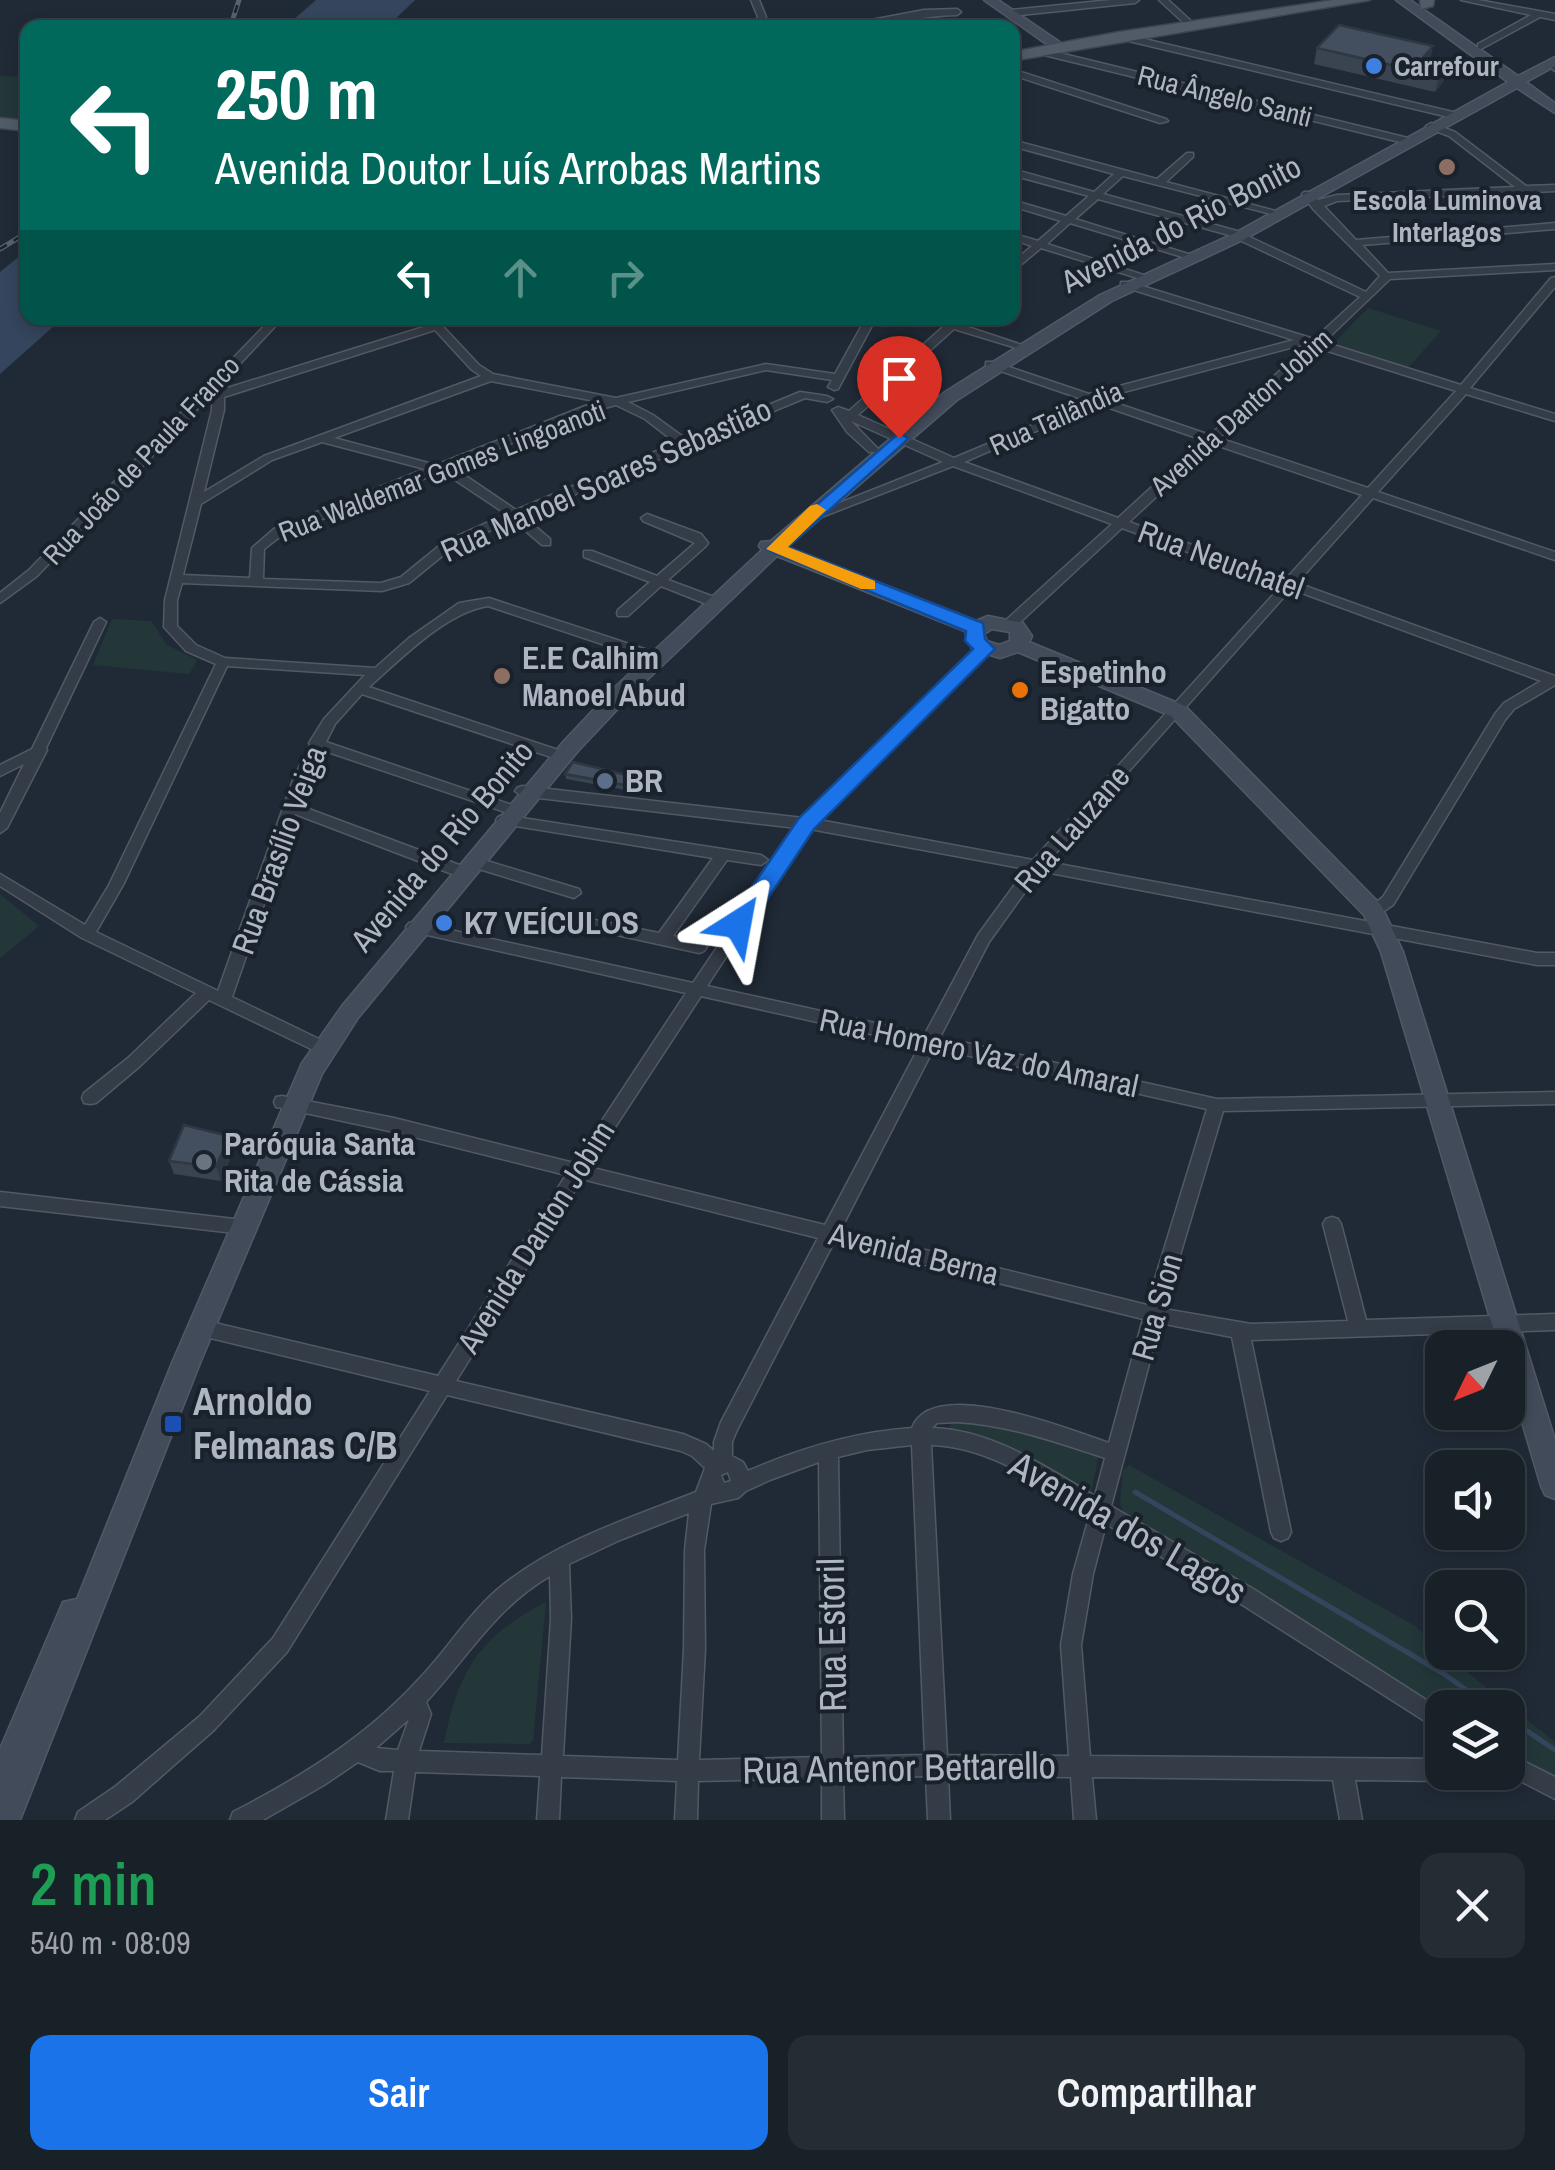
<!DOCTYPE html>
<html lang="pt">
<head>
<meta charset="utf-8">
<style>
  body { margin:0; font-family:"Archivo Narrow",sans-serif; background:#252d34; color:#f1f3f6; height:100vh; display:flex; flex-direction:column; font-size:38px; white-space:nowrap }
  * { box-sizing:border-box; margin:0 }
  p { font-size:32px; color:#9fa3a8 }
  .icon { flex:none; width:55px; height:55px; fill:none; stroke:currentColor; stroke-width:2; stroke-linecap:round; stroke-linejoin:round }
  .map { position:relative; height:1820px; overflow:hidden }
  .drawer { display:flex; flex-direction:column; background:#182028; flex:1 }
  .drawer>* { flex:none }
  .hud { position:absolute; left:20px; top:20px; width:1000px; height:305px; border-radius:20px; box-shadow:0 5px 15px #0003,0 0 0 2px #363e45; background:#00695c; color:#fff; overflow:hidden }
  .needle { width:65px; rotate:227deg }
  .fabs { position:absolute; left:1425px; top:1330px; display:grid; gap:20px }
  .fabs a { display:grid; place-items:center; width:100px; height:100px; border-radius:20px; background:#182028; box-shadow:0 5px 15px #0003,0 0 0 2px #363e45; font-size:50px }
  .pin { position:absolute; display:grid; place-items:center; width:85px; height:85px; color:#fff; margin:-102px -42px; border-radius:50% 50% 50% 0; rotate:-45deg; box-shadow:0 0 10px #0007 }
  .pin .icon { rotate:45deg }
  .me { position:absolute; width:110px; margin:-55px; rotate:34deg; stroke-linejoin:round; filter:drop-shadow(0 0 8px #0008) }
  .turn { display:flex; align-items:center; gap:35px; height:210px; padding:0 30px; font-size:45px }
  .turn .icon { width:130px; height:130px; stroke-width:2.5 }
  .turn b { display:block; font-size:70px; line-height:85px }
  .lanes { display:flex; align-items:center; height:95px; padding:0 30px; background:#0003; justify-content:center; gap:50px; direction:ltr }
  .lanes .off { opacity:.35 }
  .round { display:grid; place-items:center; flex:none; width:105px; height:105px; border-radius:20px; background:#252d34 }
  .summary { display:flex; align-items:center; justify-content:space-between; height:170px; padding:0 30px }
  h1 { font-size:60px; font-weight:600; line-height:75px; color:#1e9e55 }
  .primary-button { display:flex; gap:20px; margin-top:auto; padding:20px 30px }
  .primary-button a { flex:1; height:115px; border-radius:20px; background:#1a73e8; color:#fff; font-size:40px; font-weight:600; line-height:115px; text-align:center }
  .primary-button a+a { background:#252d34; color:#f1f3f6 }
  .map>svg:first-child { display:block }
</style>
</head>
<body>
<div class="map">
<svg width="1555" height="1820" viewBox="0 0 1555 1820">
  <rect width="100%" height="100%" fill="#202a36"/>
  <g fill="#233738">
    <path d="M0,76L27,77V124L0,122Z"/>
    <path d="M1368,308L1441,331L1404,372L1331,346Z"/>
    <path d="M112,619L151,621L167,645L197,660L189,674L93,665Z"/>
    <path d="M0,894L39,926L0,958Z"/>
    <path d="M952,1416L1014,1429L1099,1455L1090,1497L949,1434Z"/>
    <path d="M1129,1465L1415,1626L1442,1652L1555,1742V1776L1508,1751V1708H1442V1711L1124,1513L1120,1504L1123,1470Z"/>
    <path d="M546,1602L533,1740L529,1744L444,1743C458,1670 480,1636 546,1602Z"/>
  </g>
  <g fill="#34455d">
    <path d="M316,0H415L387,27H285Z"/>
    <path d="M27,250L28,318H63L0,374V272Z"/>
  </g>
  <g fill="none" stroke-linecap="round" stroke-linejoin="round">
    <g stroke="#34455d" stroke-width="5">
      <path d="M1135,1492L1444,1674L1492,1708"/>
      <path d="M1508,1718L1555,1750"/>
    </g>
    <defs>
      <g id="street">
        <path d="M751,0H759L766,17L762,28H753L758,17Z"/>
        <path d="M1111,0H1139L1135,3L1011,16L1007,13L1011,10Z"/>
        <path d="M1159,0H1168L1191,21L1184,23Z"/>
        <path d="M1461,0H1478L1555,14V20L1540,17L1481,49L1478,48V44L1531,15Z"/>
        <path d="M924,10L957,9L961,12L957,15C914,16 872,28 829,28Z"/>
        <path d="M1119,33L1457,113L1462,116L1457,119L1116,38V34Z"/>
        <path d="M1039,48L1412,139L1417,142L1412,145L1036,53V49Z"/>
        <path d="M1554,64L1555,65V71L1550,67Z"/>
        <path d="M1012,69L1166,119L1168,121L1160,123L1012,75Z"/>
        <path d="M1431,123L1455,132L1526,186L1555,185V191L1337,201L1324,206L1356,240L1555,223V229L1362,245L1388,273L1555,264V270L1390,279L1324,342L1461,385L1551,278L1555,277V287L1470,388L1555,414V421L1466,394L1378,492L1555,552V560L1373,498L1297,583L1555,676V685L1514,709L1505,720L1393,905L1378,915H1368L1365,911L1383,897L1495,714L1504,703L1541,681L1291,589L1048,862L1537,953H1555V965H1537L1040,871L989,942L940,1037L1217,1099L1555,1092V1104L1223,1111L1164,1309L1251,1324L1348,1321L1323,1224L1326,1219L1332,1217L1338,1219L1341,1224L1366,1320L1555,1314V1330L1251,1340L1291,1532L1288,1538L1281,1541L1274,1538L1271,1532L1232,1337L1160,1323L1111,1506L1255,1590L1442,1710V1732L1241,1604L1106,1524L1093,1574L1081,1645L1090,1756L1442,1759V1772H1452L1449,1777L1442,1781L1355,1780L1362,1820H1340L1333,1780L1092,1777L1096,1820H1074L1071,1777L948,1776L950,1820H928L926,1776L843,1778L844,1820H822V1778L698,1781L697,1820H675L677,1781L561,1777L559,1820H537L540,1776L415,1772L408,1820H386L394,1771H380L358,1762L324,1785L263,1820H230L233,1812C301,1777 366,1737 418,1680C448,1649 470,1611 504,1584C560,1540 630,1518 696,1492L705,1468L692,1456L681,1451L447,1395L287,1652L214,1730L132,1802L105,1820H75L78,1812L116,1786L200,1716L273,1638L430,1391L198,1335L192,1332L189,1327L192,1322L198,1319L438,1376L566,1175L394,1132L282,1108L276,1107L274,1102L276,1097L282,1096L394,1118L574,1163L686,993L414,932L409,931L406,927L409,923L414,922L693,983L797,828L522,796L515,791L517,788L522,786L803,818L980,646L985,645L992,649L990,652L819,820L1033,860L1281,586L1122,528L1015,627H1005L1004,624L1005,621L1112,524L953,466L814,520H806L804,517L943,462L851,421L879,450L877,452H869L847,432L832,410L838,407L849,411L944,326L924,320L923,318H938L950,321L954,318H965L959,324L1031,348L1026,351L954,329L858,415L954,458L1047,419L1079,398L986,366V362H994L1089,394L1294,340L1121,286V282H1129L1314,339L1360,297L1229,235L1098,199L1075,219L1198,257L1189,259L1070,223L1047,244L1153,278L1144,280L1041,248L1012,272V263L1032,246L1012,239V233L1038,241L1061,221L1012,206V200L1066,216L1089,196L1012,175V169L1094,192L1114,174L1012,146V140L1157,179L1187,153H1193V157L1166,182L1283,213V217L1123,176L1103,194L1237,231L1366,292L1380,276L1314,210L1302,194L1304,192H1310L1318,200L1337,195L1515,187L1449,136L1428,128L1426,126ZM1305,344L1308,345L1210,435L1101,398ZM1318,348L1456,391L1368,488L1219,438ZM1089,401L1203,440L1118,518L964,462L1055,423ZM1213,444L1362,495L1286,579L1129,522ZM810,829L1026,869L978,935L925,1034L707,986ZM701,996L920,1045L825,1225L589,1167ZM934,1048L1207,1109L1147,1305L841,1229ZM582,1179L818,1238L721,1422L714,1442V1451L706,1444L683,1434L456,1381ZM834,1242L1143,1319L1109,1443C1070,1430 932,1374 912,1428C854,1432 801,1448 748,1471L743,1462L732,1456V1442L737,1430ZM957,1422C1009,1425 1056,1442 1105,1458L1095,1496C1044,1466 993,1430 932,1428L937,1423ZM912,1445L925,1755L843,1757L838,1457L867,1450ZM931,1445C991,1447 1040,1484 1090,1514L1073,1574L1061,1645L1069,1756L947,1755ZM819,1462L822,1757L699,1760L705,1649L704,1550L711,1504L738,1498L746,1491L770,1480ZM728,1472L731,1481L724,1483L721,1475ZM689,1513L685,1550L684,1649L678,1760L563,1756L571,1619L569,1564L620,1540ZM550,1576L551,1619L542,1755L419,1751L431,1714L426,1702C468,1657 494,1609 550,1576ZM409,1719L398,1750L376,1748Z"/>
        <path d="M272,318H283L219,386L221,390L430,325L425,318H435L479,365L493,374L616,398L766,364L835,374L866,318H876L838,389L834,390L828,387L832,380L766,370L628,402L653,415L686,439L800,392L827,396L833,399L827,402L805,398L523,516L550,539V545H542L513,520L452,548L409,583L382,591L182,583L177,600V626L196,645L225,658L375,668L409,638L459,603L489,598L663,655L665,658L658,662L653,661L488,606C445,613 402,658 369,687L567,753L569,756L567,759H557L362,694L335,724L326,742L521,808L523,811L521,814H511L322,750L298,805L470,869L472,873L470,877H460L295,814L232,997L323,1041L325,1045L323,1049H311L209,1000L140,1066L96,1103L90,1104L84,1103L82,1098L84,1093L128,1058L196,993L82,938L0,886V874L85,925L109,885L216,664L186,651L164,627L165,600L212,410V394L37,576L0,603V593L29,570L207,386V381L212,380ZM435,330L471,369L481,376L264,456L204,492L224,410V397ZM491,381L600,402L585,406L436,465L334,438ZM616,405L645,419L676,443L516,510L457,470L448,468L593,411ZM322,442L425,469L274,529L252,548L250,578L183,575L201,504L272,460ZM438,473L449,476L506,514L444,542L401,577L381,583L263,579L264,549L282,535ZM227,666L365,675L324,719L309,743L310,745L293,780L218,991L96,932L123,885Z"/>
        <path d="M647,514L701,534L708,543L706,546L668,580L714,597V603H704L661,586L628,616H618L617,613L618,610L650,582L584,557V551H592L657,576L695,543L643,521L641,518Z"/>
        <path d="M100,618L106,622L46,748L47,750L7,828L0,833V813L24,764L0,776V765L32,749L94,622Z"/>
        <path d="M503,815L761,855L768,860L761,865L727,860L673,936L704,943L707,947L704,951L699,953L585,928L577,923L585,918L659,933L713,858L498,823L496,820L498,817Z"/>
        <path d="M474,857L579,889L581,893L574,898L469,866L467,862L469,858Z"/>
        <path d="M0,1192L243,1220L249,1222L252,1227L249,1232L243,1234L0,1206Z"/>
        <path d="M1508,1753L1555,1777V1799L1503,1772H1508Z"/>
      </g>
      <g id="secondary">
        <path d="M984,0H998L1067,47L1055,50Z"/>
        <path d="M1396,0H1410L1518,76L1555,57V66L1526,82L1555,103V113L1517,88L1245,239L1112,301L957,400L787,547L976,621L988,616L1023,623L1032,636L1029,642L1185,706L1381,905L1403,952L1555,1440V1499L1545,1495L1541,1486L1508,1375V1348H1499L1381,952L1364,915L1171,716L1018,652L1000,658L972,649L965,631L777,556L628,698L578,751L358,1018L322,1074L200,1363L20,1820H0V1749L63,1602L77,1599L172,1363L302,1063L342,1006L564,741L614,688L762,550L759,546L761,542L771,541L945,392L1100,295L1235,233L1508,82ZM992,629L1010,632V641L999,645L987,641L984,634Z"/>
      </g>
      <g id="primary">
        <path d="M1334,0H1370L1012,61V52L1119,32Z"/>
        <path d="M1420,0H1434L1433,6L1421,9Z"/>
        <path d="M0,118L28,121V131L0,128Z"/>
      </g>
    </defs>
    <use href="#street" stroke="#515965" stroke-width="3"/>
    <use href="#secondary" stroke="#515965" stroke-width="3"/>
    <use href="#primary" stroke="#3d4550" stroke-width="3"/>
    <use href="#street" fill="#343c47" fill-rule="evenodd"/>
    <use href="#secondary" fill="#424b5a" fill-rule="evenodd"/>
    <use href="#primary" fill="#515b67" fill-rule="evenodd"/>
    <defs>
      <g id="rail">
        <path d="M230,28L239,0"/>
        <path d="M0,249L28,232"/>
      </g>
    </defs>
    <use href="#rail" stroke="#56606e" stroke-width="5"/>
    <use href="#rail" stroke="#19212b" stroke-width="2.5" stroke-dasharray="8" stroke-linecap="butt"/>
  </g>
  <g fill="#3a4451">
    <path d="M1317,48L1430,62L1447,66L1443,82L1435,92L1314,64Z"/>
    <path d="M565,774L631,781L626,790L566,779Z"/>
    <path d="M234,1150L221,1181L174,1174L169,1161Z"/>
  </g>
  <g fill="#2f3742">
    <path d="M1433,46L1430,62L1421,60Z"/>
    <path d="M1447,66L1443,82L1435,92L1439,76Z"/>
    <path d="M229,1136L234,1150L221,1181L216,1167Z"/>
  </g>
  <g fill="#434f5e" stroke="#2f3742" stroke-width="2.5">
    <path d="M1339,25L1433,46L1421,60L1447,66L1439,76L1317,48Z"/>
    <path d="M573,762L631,776L625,785L565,774Z"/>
    <path d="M184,1125L229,1136L216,1167L169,1161Z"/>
  </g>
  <path fill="#1a73e8" stroke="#114b97" stroke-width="2.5" d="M899,433L908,438L905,442L788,547L983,623L985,639L995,649L814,829L747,930H730L727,924L730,919L799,818L973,649L965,641L966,631L766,549Z"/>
  <path fill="#f59e0b" d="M817,504L826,510L788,547L875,581V589H861L766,549L810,506Z"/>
  <g fill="#3f7fe0" stroke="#19212b" stroke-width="4">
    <circle cx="1374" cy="66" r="10"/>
    <circle cx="444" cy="923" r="10"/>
  </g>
  <g fill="#8d6e63" stroke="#19212b" stroke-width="4">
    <circle cx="1447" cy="167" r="10"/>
    <circle cx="502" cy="676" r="10"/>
  </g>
  <circle fill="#e8710a" stroke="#19212b" stroke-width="4" cx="1020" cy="690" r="10"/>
  <circle fill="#5c6f8a" stroke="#19212b" stroke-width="4" cx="605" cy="781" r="10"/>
  <circle fill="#6b7280" stroke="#19212b" stroke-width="4" cx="204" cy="1162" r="10"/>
  <rect fill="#1a4fb4" stroke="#19212b" stroke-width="4" x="163" y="1414" width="20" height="20" rx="5"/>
  <g text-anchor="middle" stroke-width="8" stroke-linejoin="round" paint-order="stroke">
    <g font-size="28" font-weight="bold" fill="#aeb6c4" stroke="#19212b" text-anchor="start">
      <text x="1394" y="76">Carrefour</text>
      <text x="1447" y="210" text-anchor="middle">Escola Luminova<tspan x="1447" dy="32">Interlagos</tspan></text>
    </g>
    <g font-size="28" fill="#aeb6c4" stroke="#19212b">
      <text transform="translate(1225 96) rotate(14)" y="10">Rua Ângelo Santi</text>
      <text transform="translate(1241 412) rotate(-42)" y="10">Avenida Danton Jobim</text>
      <text transform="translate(1056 418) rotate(-24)" y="10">Rua Tailândia</text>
      <text transform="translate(141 460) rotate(-47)" y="10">Rua João de Paula Franco</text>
      <text transform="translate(442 471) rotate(-21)" y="10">Rua Waldemar Gomes Lingoanoti</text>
    </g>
    <g font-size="32" fill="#aeb6c4" stroke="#19212b">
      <text transform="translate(1181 224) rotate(-27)" y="11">Avenida do Rio Bonito</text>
      <text transform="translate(606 480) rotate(-24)" y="11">Rua Manoel Soares Sebastião</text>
      <text transform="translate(1221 560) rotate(20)" y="11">Rua Neuchatel</text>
      <text transform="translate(1072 829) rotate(-49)" y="11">Rua Lauzane</text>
      <text transform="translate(442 846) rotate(-50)" y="11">Avenida do Rio Bonito</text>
      <text transform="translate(279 850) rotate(-70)" y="11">Rua Brasílio Veiga</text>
      <text transform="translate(979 1053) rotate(12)" y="11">Rua Homero Vaz do Amaral</text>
      <text transform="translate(536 1237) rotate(-58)" y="11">Avenida Danton Jobim</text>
      <text transform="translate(914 1254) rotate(14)" y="11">Avenida Berna</text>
      <text transform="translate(1157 1307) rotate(-74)" y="11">Rua Sion</text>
    </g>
    <g font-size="32" font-weight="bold" fill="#aeb6c4" stroke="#19212b" text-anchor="start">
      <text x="522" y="669">E.E Calhim<tspan x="522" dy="37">Manoel Abud</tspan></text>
      <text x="1040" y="683">Espetinho<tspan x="1040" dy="37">Bigatto</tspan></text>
      <text x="625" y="792">BR</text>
      <text x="464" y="934">K7 VEÍCULOS</text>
      <text x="224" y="1155">Paróquia Santa<tspan x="224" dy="37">Rita de Cássia</tspan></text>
    </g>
    <g font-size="38" font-weight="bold" fill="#aeb6c4" stroke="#19212b" text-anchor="start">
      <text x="193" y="1415">Arnoldo<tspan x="193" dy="44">Felmanas C/B</tspan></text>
    </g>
    <g font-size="38" fill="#aeb6c4" stroke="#19212b">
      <text transform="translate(1128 1528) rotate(30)" y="13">Avenida dos Lagos</text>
      <text transform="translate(832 1635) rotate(-91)" y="13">Rua Estoril</text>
      <text transform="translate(899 1768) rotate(-1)" y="13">Rua Antenor Bettarello</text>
    </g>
  </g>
</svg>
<div class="fabs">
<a><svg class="needle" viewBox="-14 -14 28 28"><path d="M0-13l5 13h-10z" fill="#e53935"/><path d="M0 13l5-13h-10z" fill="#9fa3a8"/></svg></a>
<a><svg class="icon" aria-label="sound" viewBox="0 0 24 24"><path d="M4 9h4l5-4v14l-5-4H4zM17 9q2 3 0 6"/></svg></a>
<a><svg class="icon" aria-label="search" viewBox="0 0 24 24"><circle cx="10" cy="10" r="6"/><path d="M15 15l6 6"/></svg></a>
<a><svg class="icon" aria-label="layers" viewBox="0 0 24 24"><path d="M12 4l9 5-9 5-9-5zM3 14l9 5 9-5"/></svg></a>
</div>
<div class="pin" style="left:899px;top:438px;background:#d93025"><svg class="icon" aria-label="arrive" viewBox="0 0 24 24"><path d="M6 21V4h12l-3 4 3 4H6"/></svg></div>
<svg class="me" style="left:738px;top:924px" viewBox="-20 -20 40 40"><path d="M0-17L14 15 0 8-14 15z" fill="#1a73e8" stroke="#fff" stroke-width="4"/></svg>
<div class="hud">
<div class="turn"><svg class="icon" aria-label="left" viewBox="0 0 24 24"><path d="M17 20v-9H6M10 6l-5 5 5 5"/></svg><div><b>250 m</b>Avenida Doutor Luís Arrobas Martins</div></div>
<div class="lanes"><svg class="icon" aria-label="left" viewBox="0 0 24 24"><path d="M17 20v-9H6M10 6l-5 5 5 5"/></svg><svg class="icon off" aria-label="ahead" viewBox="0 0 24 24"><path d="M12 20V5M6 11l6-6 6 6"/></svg><svg class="icon off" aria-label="right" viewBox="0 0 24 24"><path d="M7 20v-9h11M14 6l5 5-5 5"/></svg></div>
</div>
</div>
<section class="drawer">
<div class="summary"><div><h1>2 min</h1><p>540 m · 08:09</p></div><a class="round"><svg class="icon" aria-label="close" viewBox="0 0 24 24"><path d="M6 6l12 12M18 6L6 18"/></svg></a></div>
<div class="primary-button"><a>Sair</a><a>Compartilhar</a></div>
</section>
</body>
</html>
